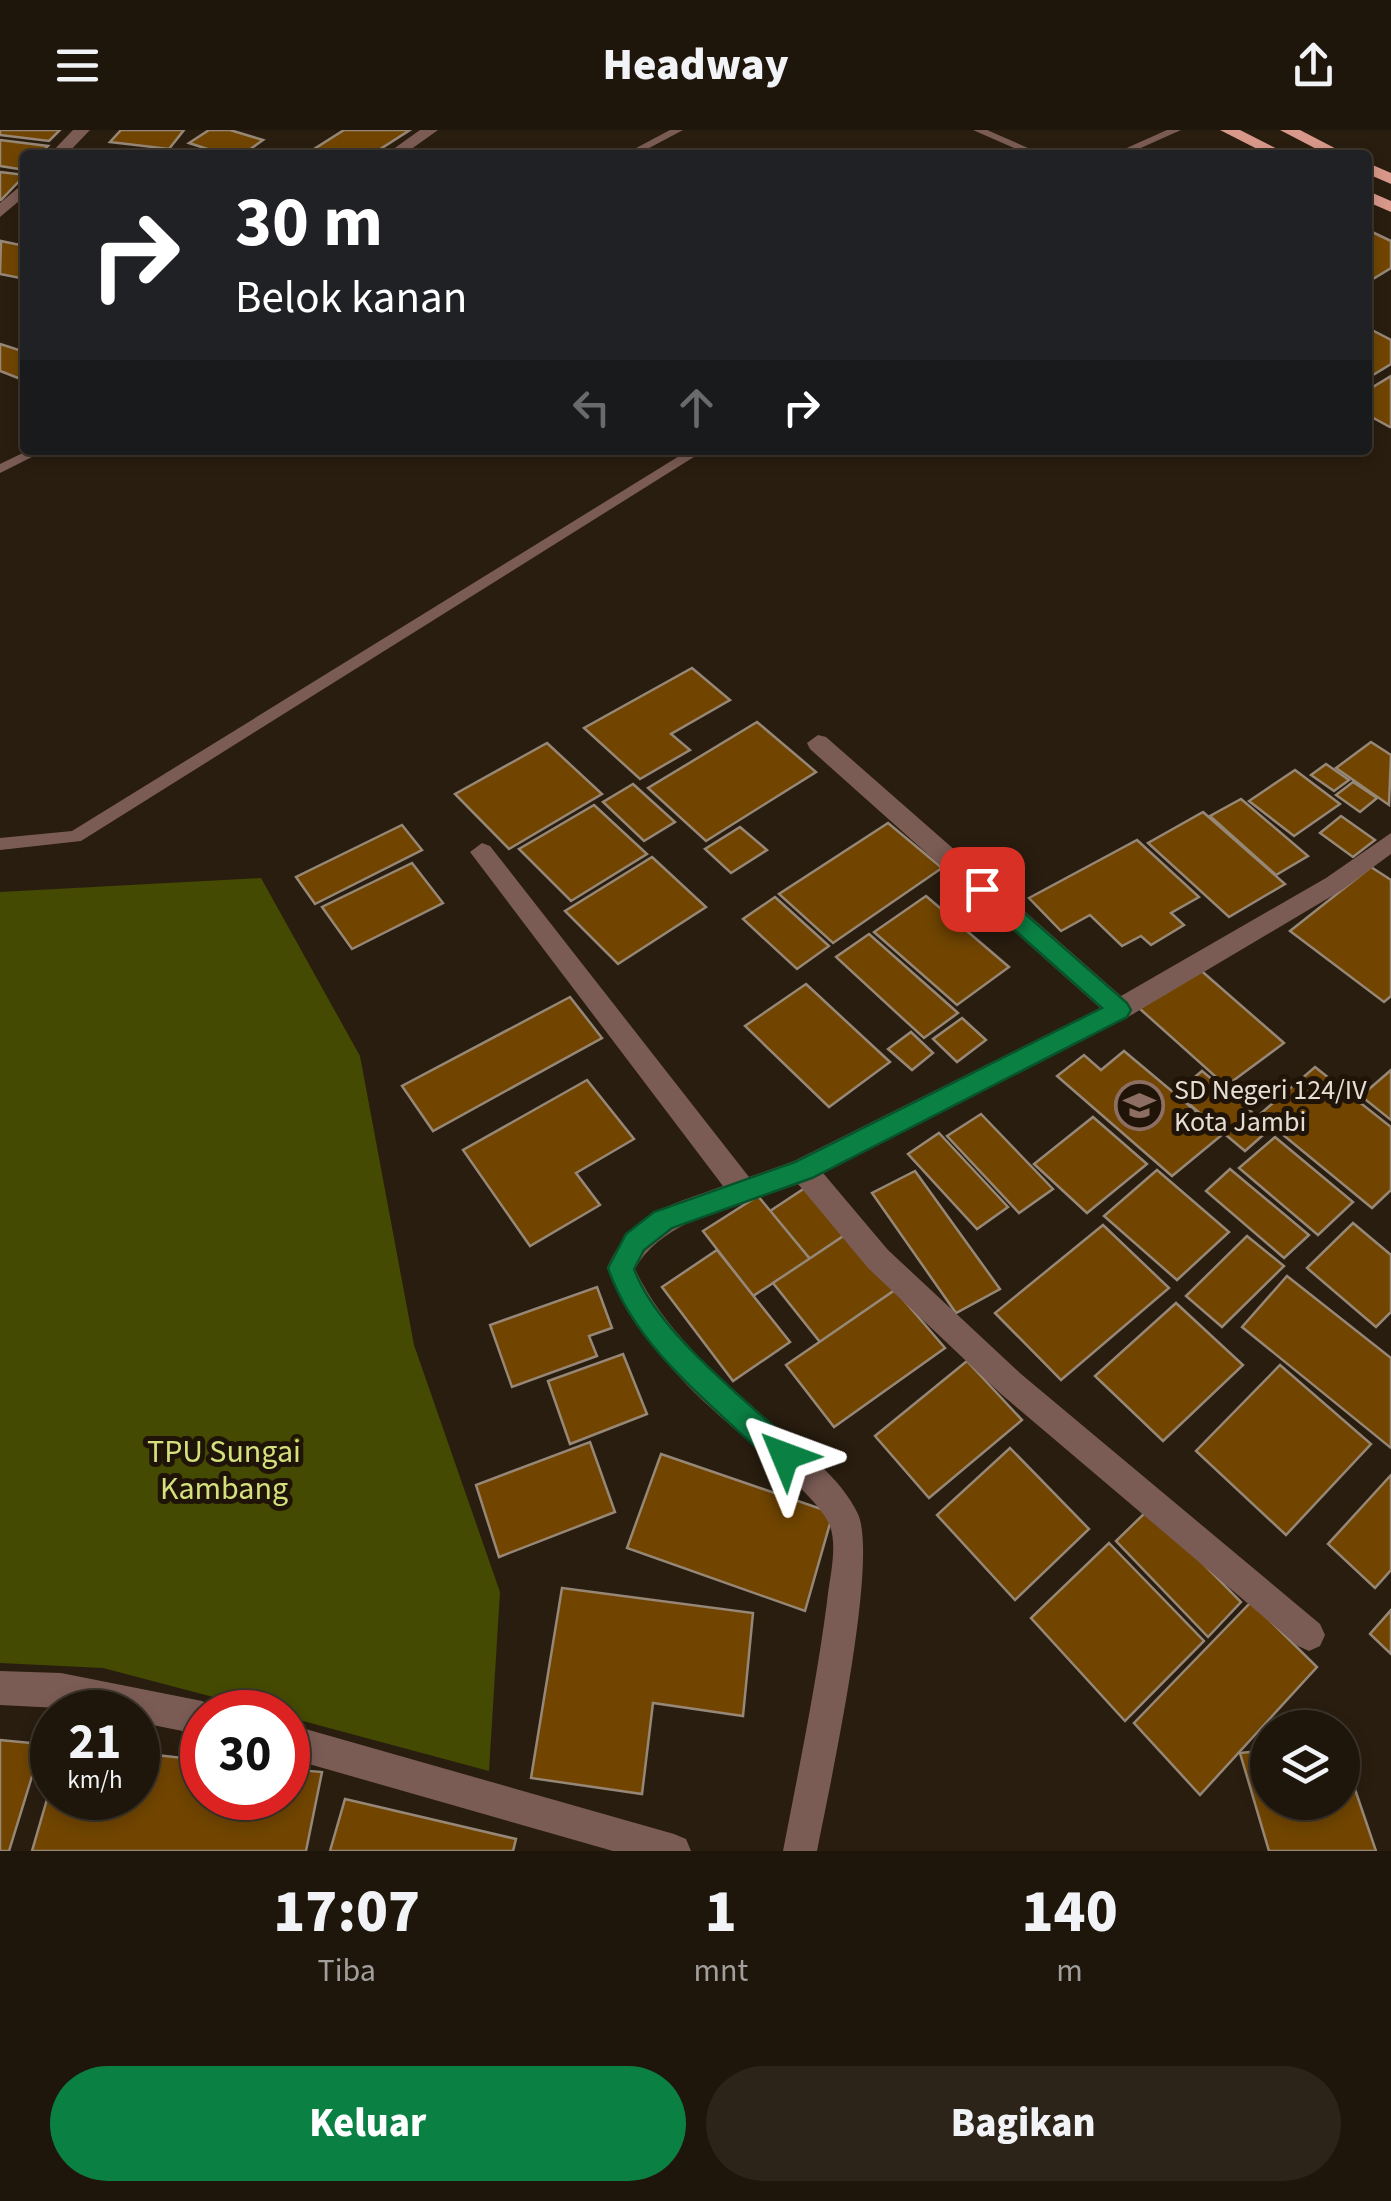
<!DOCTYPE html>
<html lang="id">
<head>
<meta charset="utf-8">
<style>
  body { margin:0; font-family:"Source Sans 3",sans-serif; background:#2c2319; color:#f1f3f6; height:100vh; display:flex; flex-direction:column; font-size:38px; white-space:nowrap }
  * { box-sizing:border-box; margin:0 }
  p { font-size:32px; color:#a19f9d }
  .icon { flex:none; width:55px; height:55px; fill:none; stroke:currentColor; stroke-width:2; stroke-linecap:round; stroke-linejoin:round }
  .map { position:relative; height:1721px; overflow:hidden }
  .sheet { display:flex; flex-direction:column; background:#1f160b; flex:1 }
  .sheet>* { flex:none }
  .hud { position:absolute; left:20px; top:20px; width:1352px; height:305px; border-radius:10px; box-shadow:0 5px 15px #0003,0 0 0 2px #3c352c; background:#202124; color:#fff; overflow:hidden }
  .controls { position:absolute; left:1250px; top:1580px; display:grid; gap:20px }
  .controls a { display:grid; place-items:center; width:110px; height:110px; border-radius:50%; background:#1f160b; box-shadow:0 5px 15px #0003,0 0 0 2px #3c352c; font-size:50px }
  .speed { position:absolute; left:30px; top:1560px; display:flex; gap:20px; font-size:50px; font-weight:700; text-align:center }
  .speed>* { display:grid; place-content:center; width:130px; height:130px; border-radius:50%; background:#1f160b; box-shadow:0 5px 15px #0003,0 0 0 2px #3c352c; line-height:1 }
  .speed small { font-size:25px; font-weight:400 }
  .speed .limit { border:15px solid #d22; background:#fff; color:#111 }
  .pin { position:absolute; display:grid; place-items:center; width:85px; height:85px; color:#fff; margin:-42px; border-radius:20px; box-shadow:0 5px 15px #0006 }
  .me { position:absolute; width:110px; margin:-55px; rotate:314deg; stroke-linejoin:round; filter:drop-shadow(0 0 8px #0008) }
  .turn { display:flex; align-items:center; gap:35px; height:210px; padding:0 50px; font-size:45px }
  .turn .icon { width:130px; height:130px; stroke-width:2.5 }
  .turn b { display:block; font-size:70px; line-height:85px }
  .lanes { display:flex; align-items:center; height:95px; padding:0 50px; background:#0003; justify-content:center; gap:50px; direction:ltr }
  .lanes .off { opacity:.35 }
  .eta { display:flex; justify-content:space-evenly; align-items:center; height:170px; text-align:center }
  .eta b { font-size:60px; font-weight:800; line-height:70px }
  .button { display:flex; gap:20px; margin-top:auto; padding:20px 50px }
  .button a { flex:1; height:115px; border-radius:60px; background:#0b8043; color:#fff; font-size:40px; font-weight:800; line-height:115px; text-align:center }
  .button a+a { background:#2c2319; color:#f1f3f6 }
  header { display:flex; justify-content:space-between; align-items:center; height:130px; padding:0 50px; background:#1f160b; font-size:45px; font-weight:800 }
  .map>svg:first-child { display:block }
</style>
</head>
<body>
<header><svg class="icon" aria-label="menu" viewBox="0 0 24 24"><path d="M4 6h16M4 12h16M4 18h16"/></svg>Headway<svg class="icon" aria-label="share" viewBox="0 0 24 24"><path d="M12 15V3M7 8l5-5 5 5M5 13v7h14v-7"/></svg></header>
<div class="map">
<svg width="1391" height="1721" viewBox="0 0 1391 1721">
  <rect width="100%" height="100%" fill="#291d0f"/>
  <path fill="#444a02" d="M261,748L360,926L414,1215L500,1462L489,1641L288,1587V1582H270L103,1538L0,1533V762Z"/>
  <g fill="#714500" stroke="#968777" stroke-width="2.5">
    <path d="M0,0H60L49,11L0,5Z"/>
    <path d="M121,0H184L169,19L110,12Z"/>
    <path d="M209,0H230L263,10L242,25H226L189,13Z"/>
    <path d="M344,0H410L371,25H323L311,21Z"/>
    <path d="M0,10L48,16L39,25H25V40L0,36Z"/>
    <path d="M0,42L25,45L1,70H0Z"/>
    <path d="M1368,100L1391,111V138L1368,152Z"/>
    <path d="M1,111L25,116V144L20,148L0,144Z"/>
    <path d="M1372,200L1391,210V234L1368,248V203Z"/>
    <path d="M0,214L25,222V242L18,248L0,241Z"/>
    <path d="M1391,246V297H1390L1368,285V260Z"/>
    <path d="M692,538L730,570L671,604L690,620L640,649L584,598Z"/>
    <path d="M757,592L816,642L706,711L648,658Z"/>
    <path d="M1371,612L1391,625L1389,675L1336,638Z"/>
    <path d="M547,613L602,664L509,719L455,664Z"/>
    <path d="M1326,634L1349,650L1334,661L1311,645Z"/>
    <path d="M1295,640L1340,674L1294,706L1249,671Z"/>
    <path d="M1353,652L1377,668L1360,682L1336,665Z"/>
    <path d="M633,654L675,692L644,711L603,672Z"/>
    <path d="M1241,669L1308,726L1276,745L1210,686Z"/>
    <path d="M594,675L647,724L571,771L519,719Z"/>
    <path d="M1203,682L1285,754L1229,787L1148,713Z"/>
    <path d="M1341,686L1375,710L1353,727L1320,703Z"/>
    <path d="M888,693L942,738L833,813L779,764Z"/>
    <path d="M402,695L422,720L315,774L296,747Z"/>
    <path d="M740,697L767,720L731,743L705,719Z"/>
    <path d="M1137,710L1199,767L1171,783L1184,795L1151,815L1141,806L1122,816L1090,785L1061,801L1029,768Z"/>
    <path d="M652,727L706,777L618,834L565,781Z"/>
    <path d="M412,733L443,773L352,819L322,777Z"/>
    <path d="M1371,737L1391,750V866L1384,872L1290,801Z"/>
    <path d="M926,766L1009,837L957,875L874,802Z"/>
    <path d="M775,767L829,816L797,839L743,789Z"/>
    <path d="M869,804L958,883L924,908L836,827Z"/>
    <path d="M1197,837L1284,913L1226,956L1139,878Z"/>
    <path d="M806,854L890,932L829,977L745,896Z"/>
    <path d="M570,867L602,908L433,1001L402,956Z"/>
    <path d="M962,888L986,910L957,932L933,909Z"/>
    <path d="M911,902L933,923L912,940L888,919Z"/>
    <path d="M1124,921L1223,1004L1172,1046L1057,946L1084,925L1101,940Z"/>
    <path d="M1315,937L1391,997V1060L1372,1078L1259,985Z"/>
    <path d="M1391,940V990L1361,966Z"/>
    <path d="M1202,941L1271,998L1245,1021L1176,963Z"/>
    <path d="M587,950L634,1009L576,1043L600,1075L530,1116L463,1020Z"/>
    <path d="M981,984L1053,1059L1019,1083L947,1006Z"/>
    <path d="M1093,987L1147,1034L1087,1083L1034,1034Z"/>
    <path d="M939,1003L1008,1077L977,1099L908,1024Z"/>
    <path d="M1275,1007L1353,1072L1318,1105L1239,1038Z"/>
    <path d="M1230,1039L1309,1105L1284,1128L1206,1061Z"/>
    <path d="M1157,1040L1229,1102L1177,1150L1104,1086Z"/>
    <path d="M915,1041L1000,1159L956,1183L872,1063Z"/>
    <path d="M808,1056L848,1103L810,1129L770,1081Z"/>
    <path d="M758,1066L810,1129L753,1166L703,1101Z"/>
    <path d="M1353,1093L1391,1125V1182L1376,1197L1307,1138Z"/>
    <path d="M1103,1095L1169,1158L1061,1250L995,1183Z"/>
    <path d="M848,1103L895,1160L820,1212L773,1153Z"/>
    <path d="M1247,1106L1284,1136L1222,1197L1186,1166Z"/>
    <path d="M717,1120L790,1212L733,1251L662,1157Z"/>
    <path d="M1287,1146L1391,1228V1318L1242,1197Z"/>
    <path d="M597,1157L612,1198L589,1206L597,1226L512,1257L490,1195Z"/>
    <path d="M895,1160L945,1218L834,1297L786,1235Z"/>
    <path d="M1176,1173L1243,1235L1163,1311L1095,1246Z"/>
    <path d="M623,1224L647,1284L570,1314L548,1251Z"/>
    <path d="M967,1231L1022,1290L929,1368L875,1306Z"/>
    <path d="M1280,1235L1371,1314L1286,1405L1196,1321Z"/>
    <path d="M590,1312L615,1382L499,1427L476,1355Z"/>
    <path d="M1010,1318L1089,1399L1015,1470L937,1385Z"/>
    <path d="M661,1324L833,1383L805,1481L627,1418Z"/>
    <path d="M1391,1345V1440L1375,1458L1328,1414Z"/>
    <path d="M1149,1379L1241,1472L1208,1507L1116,1411Z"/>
    <path d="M1109,1413L1204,1511L1125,1591L1031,1488Z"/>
    <path d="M562,1458L753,1483L743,1586L653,1573L642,1664L531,1648Z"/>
    <path d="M1251,1472L1317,1537L1200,1665L1134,1593Z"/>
    <path d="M1391,1480V1524L1370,1504Z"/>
    <path d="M0,1610L42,1614L9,1721H0Z"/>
    <path d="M1268,1620V1672H1342V1621L1376,1721H1269L1240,1623Z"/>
    <path d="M138,1623L202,1630V1668H288V1639L322,1642L306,1721H32L52,1652V1668H138Z"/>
    <path d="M345,1669L516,1709L513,1721H330Z"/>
  </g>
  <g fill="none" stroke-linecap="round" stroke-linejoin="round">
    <g fill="#7b5c55" fill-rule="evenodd">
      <path d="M670,0H683L636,25H623Z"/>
      <path d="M973,0H987L1044,25H1030Z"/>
      <path d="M1167,0H1181L1125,25H1111Z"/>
      <path d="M29,320H46L0,343V334Z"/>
      <path d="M689,320H705L81,711L0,720V708L72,701Z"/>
    </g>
    <g fill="#7b5c55" fill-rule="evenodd">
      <path d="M73,0H90L66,25H49Z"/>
      <path d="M420,0H438L403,25H385Z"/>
      <path d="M25,52V66L0,87V73Z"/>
      <path d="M818,605L826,607L1121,866L1326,748L1391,703V724L1342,760L1128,887L823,1043L888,1120L1021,1244L1320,1494L1325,1505L1320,1516L1309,1521L1298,1516L1001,1264L868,1138L798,1054C746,1072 662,1088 635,1139C664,1201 719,1247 769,1291C799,1317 841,1347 858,1384C879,1432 829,1659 817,1721H783C799,1638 816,1556 827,1472C829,1450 838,1418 830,1396C820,1367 736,1302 711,1278C666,1237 632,1194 607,1138C633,1081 669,1076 723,1056L470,722L482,713L490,716L749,1047L794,1031L1100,878L810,619L807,613Z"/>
      <path d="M0,1541L61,1543L202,1571L214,1576L216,1582H202V1605L138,1592V1582L0,1575Z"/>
      <path d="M288,1594L674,1704L686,1709L691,1721H613L288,1628Z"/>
    </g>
    <g fill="#d8988a" fill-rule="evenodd">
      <path d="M1220,0H1240L1289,25H1269Z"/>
      <path d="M1280,0H1300L1348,25H1328Z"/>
      <path d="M1368,33L1391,43V54L1368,44Z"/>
      <path d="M1368,61L1391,71V82L1368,72Z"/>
    </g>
  </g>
  <path fill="#0b8043" stroke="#07532c" stroke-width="2.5" d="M982,750L990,753L1127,873L1131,880L1127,887L812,1048L672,1098L644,1120L634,1139C657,1202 745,1269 795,1316L799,1326L795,1335L785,1339L775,1335C714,1276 636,1220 608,1138L626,1104L654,1082L795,1032L1102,878L975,765L971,759Z"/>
  <defs>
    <symbol id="school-ring" viewBox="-11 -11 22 22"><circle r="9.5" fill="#1f1407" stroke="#8d6e63" stroke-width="1.5"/><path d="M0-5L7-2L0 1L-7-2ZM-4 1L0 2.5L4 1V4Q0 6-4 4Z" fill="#8d6e63"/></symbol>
  </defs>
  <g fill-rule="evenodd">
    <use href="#school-ring" x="1112" y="948" width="55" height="55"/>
  </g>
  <g text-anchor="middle" stroke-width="10" stroke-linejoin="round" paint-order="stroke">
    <g font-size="28" fill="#e6ded5" stroke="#1f1407" text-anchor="start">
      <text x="1174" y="969">SD Negeri 124/IV<tspan x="1174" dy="32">Kota Jambi</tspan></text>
    </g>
    <g font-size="32" fill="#d4e17d" stroke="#1f1407">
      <text x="224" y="1332">TPU Sungai<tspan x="224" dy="37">Kambang</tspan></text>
    </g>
  </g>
</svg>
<div class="controls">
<a><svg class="icon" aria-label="layers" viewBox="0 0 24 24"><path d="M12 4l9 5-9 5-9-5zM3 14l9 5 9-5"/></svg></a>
</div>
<div class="speed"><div>21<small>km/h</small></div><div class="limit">30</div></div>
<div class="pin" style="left:982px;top:759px;background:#d93025"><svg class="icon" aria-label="arrive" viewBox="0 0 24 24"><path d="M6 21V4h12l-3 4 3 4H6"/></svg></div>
<svg class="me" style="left:785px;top:1326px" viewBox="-20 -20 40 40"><path d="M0-17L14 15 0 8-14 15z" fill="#0b8043" stroke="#fff" stroke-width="4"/></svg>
<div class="hud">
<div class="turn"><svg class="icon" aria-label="right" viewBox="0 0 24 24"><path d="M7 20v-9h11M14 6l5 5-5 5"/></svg><div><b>30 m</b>Belok kanan</div></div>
<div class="lanes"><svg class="icon off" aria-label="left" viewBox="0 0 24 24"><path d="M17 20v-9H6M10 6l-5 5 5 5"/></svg><svg class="icon off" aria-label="ahead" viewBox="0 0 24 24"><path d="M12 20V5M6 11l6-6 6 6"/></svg><svg class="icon" aria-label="right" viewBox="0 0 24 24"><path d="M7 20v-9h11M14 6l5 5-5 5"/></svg></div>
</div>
</div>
<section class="sheet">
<div class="eta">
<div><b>17:07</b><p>Tiba</p></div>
<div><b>1</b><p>mnt</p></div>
<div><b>140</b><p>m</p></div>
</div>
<div class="button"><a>Keluar</a><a>Bagikan</a></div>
</section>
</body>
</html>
